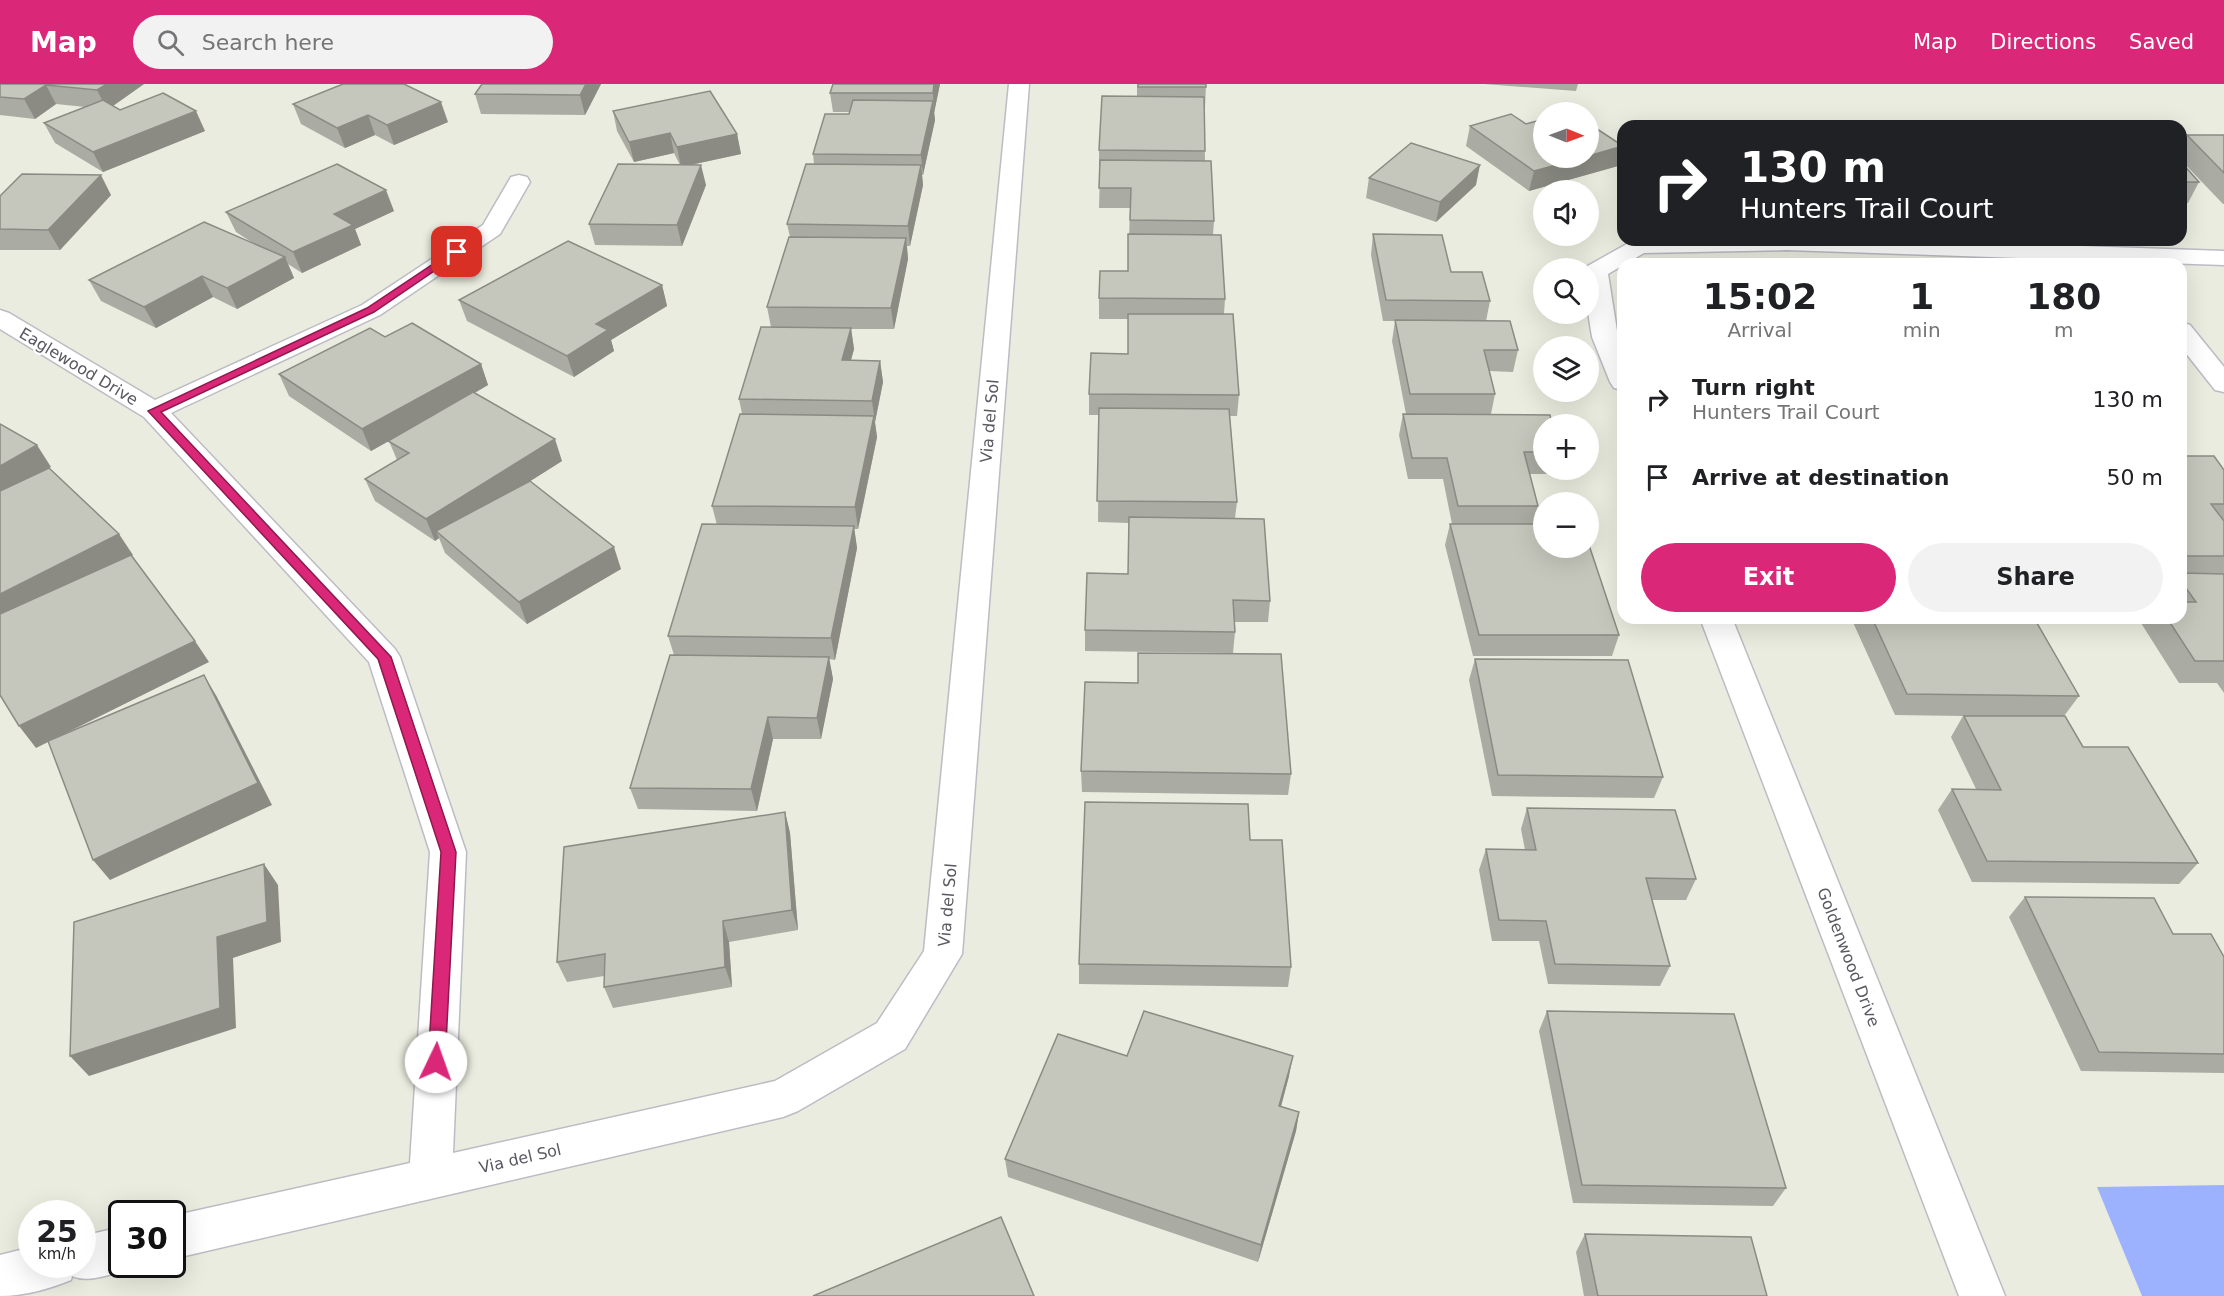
<!DOCTYPE html>
<html lang="en">
<head>
<meta charset="utf-8">
<style>
  body { margin:0; font-family:"DejaVu Sans",sans-serif; background:#f2f2f2; color:#202124; height:100vh; display:flex; flex-direction:column; font-size:22px; white-space:nowrap }
  * { box-sizing:border-box; margin:0 }
  p { font-size:20px; color:#757577 }
  .icon { flex:none; width:33px; height:33px; fill:none; stroke:currentColor; stroke-width:2; stroke-linecap:round; stroke-linejoin:round }
  .map { position:relative; flex:1; overflow:hidden }
  .panel { position:absolute; left:1617px; top:174px; width:570px; height:366px; display:flex; flex-direction:column; background:#fff; border-radius:18px; box-shadow:0 6px 24px #0002 }
  .panel>* { flex:none }
  .banner { position:absolute; left:1617px; top:36px; width:570px; height:126px; border-radius:18px; box-shadow:0 6px 24px #0002; background:#202124; color:#fff; overflow:hidden }
  .needle { width:39px; rotate:91deg }
  .controls { position:absolute; left:1533px; top:18px; display:grid; gap:12px }
  .controls a { display:grid; place-items:center; width:66px; height:66px; border-radius:50%; background:#fff; box-shadow:0 6px 24px #0002; font-size:30px }
  .speed { position:absolute; left:18px; top:1116px; display:flex; gap:12px; font-size:30px; font-weight:700; text-align:center }
  .speed>* { display:grid; place-content:center; width:78px; height:78px; border-radius:50%; background:#fff; box-shadow:0 6px 24px #0002; line-height:1 }
  .speed small { font-size:15px; font-weight:400 }
  .speed .limit { border:3px solid #111; border-radius:9px; background:#fff; color:#111 }
  .pin { position:absolute; display:grid; place-items:center; width:51px; height:51px; color:#fff; margin:-26px; border-radius:12px; box-shadow:0 3px 9px #0006 }
  .me { position:absolute; width:66px; margin:-33px; rotate:3deg; stroke-linejoin:round; filter:drop-shadow(0 0 4px #0008) }
  .turn { display:flex; align-items:center; gap:21px; height:126px; padding:0 24px; font-size:27px }
  .turn .icon { width:78px; height:78px; stroke-width:2.5 }
  .turn b { display:block; font-size:42px; line-height:51px }
  .eta { display:flex; justify-content:space-evenly; align-items:center; height:102px; text-align:center }
  .eta b { font-size:36px; font-weight:800; line-height:42px }
  .primary-button { display:flex; gap:12px; margin-top:auto; padding:12px 24px }
  .primary-button a { flex:1; height:69px; border-radius:36px; background:#db2777; color:#fff; font-size:24px; font-weight:800; line-height:69px; text-align:center }
  .primary-button a+a { background:#f2f2f2; color:#202124 }
  ul { padding:0; list-style:none }
  li { display:flex; align-items:center; gap:18px; height:78px; padding:0 24px }
  li div { flex:1 }
  li b { display:block; font-size:22px }
  li em { font-style:normal }
  header { display:flex; align-items:center; gap:36px; box-sizing:border-box; height:84px; padding:0 30px; background:#db2777; color:#fff }
  header strong { font-size:28px }
  nav { display:flex; gap:33px; margin-inline-start:auto; font-size:21px }
  .search { width:420px; height:54px; background:#f2f2f2; display:flex; align-items:center; gap:15px; box-sizing:border-box; padding:0 21px; border-radius:33px; color:#757577; font-size:22px }
  .map>svg:first-child { display:block }
</style>
</head>
<body>
<header>
<strong>Map</strong>
<div class="search"><svg class="icon" aria-label="search" viewBox="0 0 24 24"><circle cx="10" cy="10" r="6"/><path d="M15 15l6 6"/></svg>Search here</div>
<nav><a>Map</a><a>Directions</a><a>Saved</a></nav>
</header>
<div class="map">
<svg width="2224" height="1212" viewBox="0 0 2224 1212">
  <rect width="100%" height="100%" fill="#eaecdf"/>
  <path fill="#9cb2ff" d="M2224,1101V1212H2142L2097,1103Z"/>
  <g fill="none" stroke-linecap="round" stroke-linejoin="round">
    <defs>
      <g id="minor">
        <path d="M1009,0H1029L962,870L905,965L798,1027L783,1033L172,1175V1132L410,1079L430,768L369,578L144,333L0,245V226L9,229L155,316L362,221L483,141L511,93L519,91L527,93L530,98L500,150L380,231L171,329L395,565L400,573L466,768L453,1069L775,997L877,939L924,867Z"/>
        <path d="M1634,156H1909L2224,167V181L1787,166L1644,169L1608,190L1618,253L1623,265V306L1614,304L1610,298L1592,253L1588,228V184H1584Z"/>
        <path d="M2181,238L2190,241L2224,283V308L2215,306L2181,263Z"/>
        <path d="M1700,534H1732L2005,1212H1959Z"/>
        <path d="M122,1143V1180H137C119,1188 91,1200 72,1192L71,1196C49,1205 24,1212 0,1212V1171L32,1163V1180H82V1152Z"/>
      </g>
    </defs>
    <use href="#minor" stroke="#bcbcc4" stroke-width="3"/>
    <use href="#minor" fill="#fff" fill-rule="evenodd"/>
  </g>
  <g fill="#aaaba2">
    <path d="M0,0H144L113,22L120,26L205,47L103,88L55,59L44,39L85,23L56,20L35,35L0,31Z"/>
    <path d="M482,0H601L585,31L481,30L475,10Z"/>
    <path d="M940,0L934,29L935,36L923,91H922L923,101L910,162H907L908,175L894,245H851L854,265L851,276L880,277L883,298L875,338L877,353L858,445H854L857,464L835,576L829,575L833,595L821,655H773L757,727L638,725L630,704L674,571L668,552L717,441L712,422L742,330L739,315L771,243L767,223L790,153L787,140L814,80L813,70L849,30L850,28H833L830,9Z"/>
    <path d="M1137,0H1206L1205,23H1204L1205,77L1214,137L1213,151L1225,215L1224,230L1239,311L1237,332H1230L1237,418L1235,434L1270,517L1268,538H1234L1235,548L1233,569L1085,567V546L1128,490L1129,439L1098,438L1099,331H1089V310L1128,270V235H1099V214L1128,187L1130,124H1099L1100,86H1099V66L1137,12Z"/>
    <path d="M1484,0H1578L1576,7Z"/>
    <path d="M293,20L448,38L394,61L375,51L345,64L301,40Z"/>
    <path d="M613,27L737,50L741,70L690,81L706,101L682,162L595,161L589,140L680,81L674,69L634,78L617,47Z"/>
    <path d="M1526,40L1618,82L1529,107L1466,62L1470,42Z"/>
    <path d="M2187,51H2224V120H2223L2181,76V62Z"/>
    <path d="M2181,78L2199,98L2188,119L2181,118Z"/>
    <path d="M1369,94L1476,101L1436,138L1366,114Z"/>
    <path d="M111,111L60,166H0V112Z"/>
    <path d="M394,127L355,145L361,161L302,189L288,180L294,194L237,225L213,213L156,244L101,217L89,196L256,161L236,148L226,128Z"/>
    <path d="M1373,150L1451,188L1490,217L1486,237L1518,266L1513,288L1489,287L1495,310L1491,330L1544,340V386H1556L1555,390H1529L1538,422L1533,440L1619,551L1612,572H1473L1445,461L1450,440H1452L1443,395H1408L1399,351L1403,330H1406L1392,257L1395,237H1383L1371,171Z"/>
    <path d="M662,201L667,222L611,256L614,267L574,293L467,237L459,216Z"/>
    <path d="M385,253L481,280L488,301L475,309L562,377L530,397L621,485L527,540L445,469L439,454L435,457L375,417L365,395L397,376L389,357L371,367L289,312L279,290Z"/>
    <path d="M2181,372L2224,386V609L2217,599H2179L2141,539L2145,534H2181Z"/>
    <path d="M1851,534H2034L2079,612L2064,632L2083,663L2198,779L2179,800L1972,798L1938,726L1952,705H1976L1951,653L1963,632L1895,631Z"/>
    <path d="M1475,575L1663,693L1654,714L1492,712L1469,596Z"/>
    <path d="M1081,687L1291,690L1288,711L1082,708Z"/>
    <path d="M1527,724L1696,795L1686,816H1652L1670,882L1660,902L1548,900L1539,857H1492L1479,786L1486,765L1525,766L1521,745Z"/>
    <path d="M785,728L790,749L798,846L729,858L732,903L613,924L604,903V892L567,898L557,878Z"/>
    <path d="M1250,756L1291,883L1288,903L1079,900V880Z"/>
    <path d="M2025,813L2173,850L2224,873V989L2081,987L2009,833Z"/>
    <path d="M1547,927L1786,1104L1773,1122L1573,1119L1539,947Z"/>
    <path d="M1127,972L1289,992L1281,1022L1299,1028L1296,1047L1258,1178L1008,1093L1005,1075Z"/>
    <path d="M1585,1150L1767,1212H1584L1576,1168Z"/>
  </g>
  <g fill="#8b8b84">
    <path d="M107,0H144L107,26L97,6Z"/>
    <path d="M586,0H601L585,31L580,11Z"/>
    <path d="M934,0H940L934,29L933,9Z"/>
    <path d="M46,1L56,20L35,35L24,15Z"/>
    <path d="M933,17L935,36L923,91L921,71Z"/>
    <path d="M441,18L448,38L394,61L387,41Z"/>
    <path d="M196,27L205,47L103,88L93,68Z"/>
    <path d="M368,31L375,51L345,64L337,44Z"/>
    <path d="M670,49L674,69L634,78L629,58Z"/>
    <path d="M737,50L741,70L681,83L677,63Z"/>
    <path d="M1623,62L1618,82L1529,107L1534,87L1582,74H1588V72Z"/>
    <path d="M701,81L706,101L682,162L677,141Z"/>
    <path d="M921,81L923,101L910,162L908,142Z"/>
    <path d="M1480,81L1476,101L1436,138L1440,118Z"/>
    <path d="M101,91L111,111L60,166L48,146Z"/>
    <path d="M386,106L394,127L355,145L361,161L302,189L293,168L334,130Z"/>
    <path d="M906,154L908,175L894,245L891,224Z"/>
    <path d="M285,173L294,194L237,225L227,204Z"/>
    <path d="M202,192L213,213L156,244L144,223Z"/>
    <path d="M662,201L667,222L611,256L614,267L574,293L567,272L596,240Z"/>
    <path d="M851,244L854,265L845,298L842,276Z"/>
    <path d="M880,277L883,298L875,338L872,317Z"/>
    <path d="M481,280L488,301L371,367L362,345Z"/>
    <path d="M874,332L877,353L858,445L855,423Z"/>
    <path d="M555,355L562,377L442,453L436,447L439,454L435,457L426,435Z"/>
    <path d="M37,361L51,383L0,412V382Z"/>
    <path d="M854,442L857,464L835,576L831,554Z"/>
    <path d="M119,450L133,471L0,540V510Z"/>
    <path d="M614,463L621,485L527,540L519,518Z"/>
    <path d="M195,557L209,578L36,664L19,642Z"/>
    <path d="M829,573L833,595L821,655L817,634Z"/>
    <path d="M204,591L217,613L272,721L110,796L93,776Z"/>
    <path d="M768,633L773,655L757,727L751,705Z"/>
    <path d="M785,728L790,749L798,846L792,826Z"/>
    <path d="M264,780L278,801L281,858L233,874L236,944L89,992L70,972L217,853Z"/>
    <path d="M723,837L729,858L732,903L725,883Z"/>
    <path d="M1293,972L1289,992L1276,1041L1279,1022Z"/>
    <path d="M1299,1028L1296,1047L1258,1178L1261,1161Z"/>
  </g>
  <g fill="#c6c7bc" stroke="#8b8b84" stroke-width="1.5">
    <path d="M0,0H107L97,6L46,1L24,15L0,13Z"/>
    <path d="M343,0H404L441,18L387,41L368,31L337,44L293,20Z"/>
    <path d="M482,0H586L580,11L475,10Z"/>
    <path d="M833,0H934L933,9H830Z"/>
    <rect x="1138" y="0" width="68" height="3"/>
    <path d="M710,7L737,50L677,63L670,49L629,58L613,27Z"/>
    <path d="M163,9L196,27L93,68L44,39L103,16L120,26Z"/>
    <path d="M1102,12L1204,13L1205,67L1099,66Z"/>
    <path d="M853,16L933,17L921,71L813,70L825,30H849Z"/>
    <path d="M1511,30L1526,40L1544,35V74H1582L1534,87L1470,42Z"/>
    <path d="M1588,39L1623,62L1588,72Z"/>
    <path d="M1639,39L1751,40L1752,42H1640Z"/>
    <path d="M1775,40L1877,41L1878,42H1776Z"/>
    <path d="M1958,41L2016,42H1959Z"/>
    <path d="M2187,51H2224V89Z"/>
    <path d="M1411,59L1480,81L1440,118L1369,94Z"/>
    <path d="M1100,76L1211,77L1214,137L1130,136L1131,104H1099Z"/>
    <path d="M2181,78L2199,98H2181Z"/>
    <path d="M337,80L386,106L334,130L353,141L293,168L226,128Z"/>
    <path d="M618,80L701,81L677,141L589,140Z"/>
    <path d="M806,80L921,81L908,142L787,140Z"/>
    <path d="M22,90L101,91L48,146L0,145V112Z"/>
    <path d="M204,138L285,173L227,204L202,192L144,223L89,196Z"/>
    <path d="M1128,150L1221,151L1225,215L1099,214L1100,187H1128Z"/>
    <path d="M1373,150L1442,151L1451,188H1482L1490,217L1386,216Z"/>
    <path d="M789,153L906,154L891,224L767,223Z"/>
    <path d="M568,157L662,201L596,240L608,246L567,272L459,216Z"/>
    <path d="M1128,230H1233L1239,311L1089,310L1091,269L1128,270Z"/>
    <path d="M1395,236L1510,237L1518,266H1484L1495,310H1410Z"/>
    <path d="M412,239L481,280L362,345L279,290L370,244L385,253Z"/>
    <path d="M761,243L851,244L842,276L880,277L872,317L739,315Z"/>
    <path d="M473,308L555,355L426,435L365,395L409,369L388,357Z"/>
    <path d="M1099,324L1229,325L1237,418L1097,417Z"/>
    <path d="M740,330L874,332L855,423L712,422Z"/>
    <path d="M1403,330L1550,331L1552,340H1544V368H1524L1538,422H1458L1447,374H1412Z"/>
    <path d="M0,340L37,361L0,382Z"/>
    <path d="M2181,372H2214L2224,386V420H2211L2224,437V472H2181Z"/>
    <path d="M49,384L119,450L0,510V407Z"/>
    <path d="M530,397L614,463L519,518L436,447Z"/>
    <path d="M1129,433L1264,435L1270,517L1233,516L1235,548L1085,546L1087,489L1128,490Z"/>
    <path d="M702,440L854,442L831,554L668,552Z"/>
    <path d="M1450,440H1544V464H1588V458L1619,551H1479Z"/>
    <path d="M131,471L195,557L19,642L0,611V530Z"/>
    <path d="M2181,489L2224,490V577H2195L2167,534H2181V518H2196L2181,497Z"/>
    <path d="M1872,534H2034L2079,612L1907,610Z"/>
    <path d="M1138,569L1281,570L1291,690L1081,687L1085,598L1138,599Z"/>
    <path d="M670,571L829,573L817,634L768,633L751,705L630,704Z"/>
    <path d="M1475,575L1628,576L1663,693L1498,691Z"/>
    <path d="M204,591L258,699L93,776L48,657Z"/>
    <path d="M1964,632H2065L2083,663H2128L2198,779L1987,777L1952,705L2001,706Z"/>
    <path d="M1085,718L1248,720L1250,756H1282L1291,883L1079,880Z"/>
    <path d="M1527,724L1675,726L1696,795L1646,794L1670,882L1555,880L1546,837L1499,836L1486,765L1536,766Z"/>
    <path d="M785,728L792,826L723,837L725,883L604,903L605,870L557,878L564,763Z"/>
    <path d="M264,780L267,838L217,853L220,924L70,972L74,838Z"/>
    <path d="M2025,813L2154,814L2173,850H2211L2224,873V970L2099,968Z"/>
    <path d="M1144,927L1293,972L1279,1022L1299,1028L1261,1161L1005,1075L1058,950L1127,972Z"/>
    <path d="M1547,927L1734,930L1786,1104L1582,1101Z"/>
    <path d="M1001,1133L1034,1212H813Z"/>
    <path d="M1585,1150L1751,1153L1767,1212H1598Z"/>
  </g>
  <path fill="#db2777" stroke="#8e194d" stroke-width="1.5" d="M454,166L462,168L374,228L161,328L391,573L456,768L445,978L442,983L436,986L431,983L428,978L441,768L378,575L148,327L367,224Z"/>
  <g text-anchor="middle" stroke-width="4.5" stroke-linejoin="round" paint-order="stroke">
    <g font-size="16" fill="#585961" stroke="#fff">
      <text transform="translate(79 282) rotate(31)" y="6">Eaglewood Drive</text>
      <text transform="translate(989 337) rotate(-85)" y="6">Via del Sol</text>
      <text transform="translate(947 821) rotate(-85)" y="6">Via del Sol</text>
      <text transform="translate(1849 873) rotate(69)" y="6">Goldenwood Drive</text>
      <text transform="translate(520 1074) rotate(-13)" y="6">Via del Sol</text>
    </g>
  </g>
</svg>
<div class="controls">
<a><svg class="needle" viewBox="-14 -14 28 28"><path d="M0-13l5 13h-10z" fill="#e53935"/><path d="M0 13l5-13h-10z" fill="#757577"/></svg></a>
<a><svg class="icon" aria-label="sound" viewBox="0 0 24 24"><path d="M4 9h4l5-4v14l-5-4H4zM17 9q2 3 0 6"/></svg></a>
<a><svg class="icon" aria-label="search" viewBox="0 0 24 24"><circle cx="10" cy="10" r="6"/><path d="M15 15l6 6"/></svg></a>
<a><svg class="icon" aria-label="layers" viewBox="0 0 24 24"><path d="M12 4l9 5-9 5-9-5zM3 14l9 5 9-5"/></svg></a>
<a>+</a>
<a>−</a>
</div>
<div class="speed"><div>25<small>km/h</small></div><div class="limit">30</div></div>
<div class="pin" style="left:457px;top:168px;background:#d93025"><svg class="icon" aria-label="arrive" viewBox="0 0 24 24"><path d="M6 21V4h12l-3 4 3 4H6"/></svg></div>
<svg class="me" style="left:436px;top:978px" viewBox="-20 -20 40 40"><circle r="19" fill="#fff"/><path d="M0-13L10 11 0 6-10 11z" fill="#db2777"/></svg>
<div class="banner">
<div class="turn"><svg class="icon" aria-label="right" viewBox="0 0 24 24"><path d="M7 20v-9h11M14 6l5 5-5 5"/></svg><div><b>130 m</b>Hunters Trail Court</div></div>
</div>
<section class="panel">
<div class="eta">
<div><b>15:02</b><p>Arrival</p></div>
<div><b>1</b><p>min</p></div>
<div><b>180</b><p>m</p></div>
</div>
<ul>
<li><svg class="icon" aria-label="right" viewBox="0 0 24 24"><path d="M7 20v-9h11M14 6l5 5-5 5"/></svg><div><b>Turn right</b><p>Hunters Trail Court</p></div><em>130 m</em></li>
<li><svg class="icon" aria-label="arrive" viewBox="0 0 24 24"><path d="M6 21V4h12l-3 4 3 4H6"/></svg><div><b>Arrive at destination</b></div><em>50 m</em></li>
</ul>
<div class="primary-button"><a>Exit</a><a>Share</a></div>
</section>
</div>
</body>
</html>
